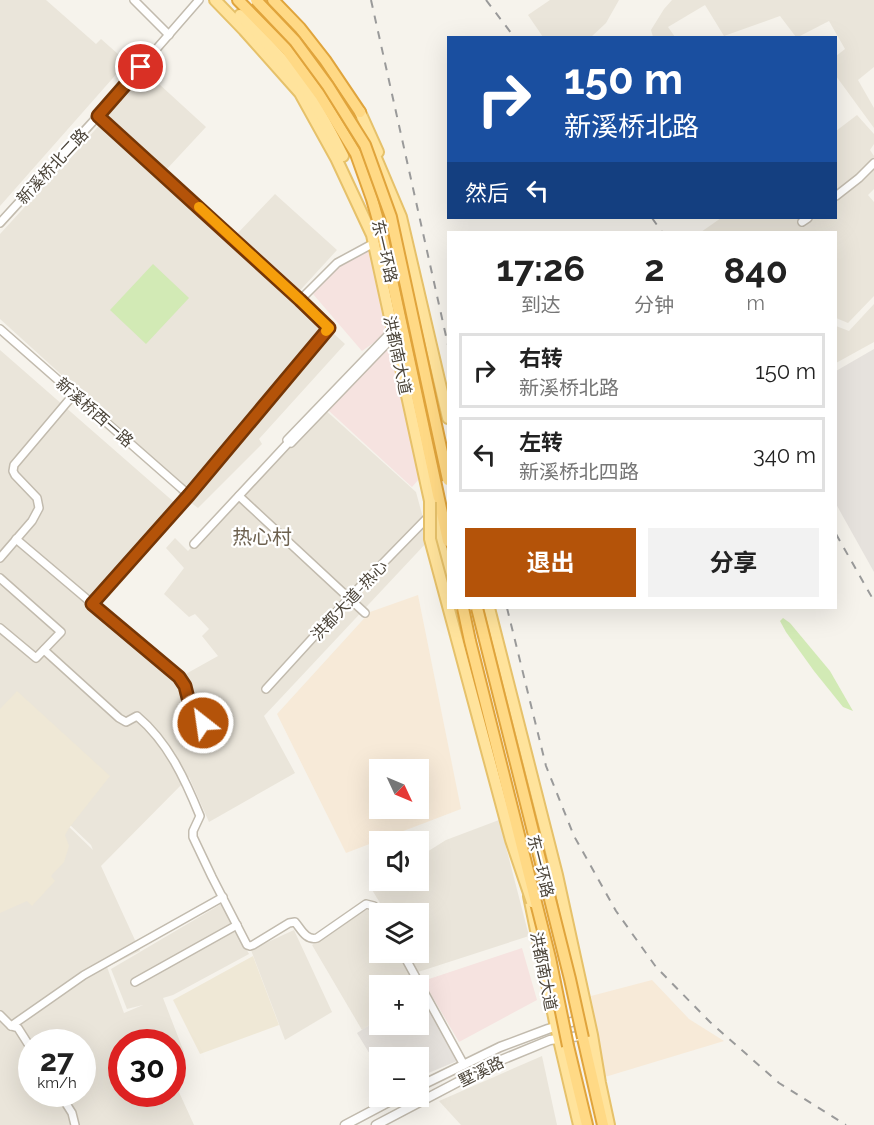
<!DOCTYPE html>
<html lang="zh">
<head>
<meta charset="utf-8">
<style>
  body { margin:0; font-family:Raleway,"Noto Sans SC",sans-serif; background:#f2f2f2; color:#222; height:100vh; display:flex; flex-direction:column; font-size:22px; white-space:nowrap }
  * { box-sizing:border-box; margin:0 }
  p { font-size:20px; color:#767676 }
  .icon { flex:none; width:33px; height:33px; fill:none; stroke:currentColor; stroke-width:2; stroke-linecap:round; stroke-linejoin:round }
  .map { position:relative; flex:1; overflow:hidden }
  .details { position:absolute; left:447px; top:231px; width:390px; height:378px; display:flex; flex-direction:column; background:#fff; border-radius:0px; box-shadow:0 6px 24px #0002 }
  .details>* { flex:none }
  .guide { position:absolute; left:447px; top:36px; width:390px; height:183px; border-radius:0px; box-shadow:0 6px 24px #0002; background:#1a4fa0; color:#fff; overflow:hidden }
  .needle { width:39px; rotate:134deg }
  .fabs { position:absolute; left:369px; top:759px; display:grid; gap:12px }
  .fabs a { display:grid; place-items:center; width:60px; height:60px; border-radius:0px; background:#fff; box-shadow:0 6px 24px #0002; font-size:30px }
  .speed { position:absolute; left:18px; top:1029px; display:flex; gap:12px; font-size:30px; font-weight:700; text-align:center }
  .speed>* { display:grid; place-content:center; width:78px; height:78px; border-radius:50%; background:#fff; box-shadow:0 6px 24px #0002; line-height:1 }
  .speed small { font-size:15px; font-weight:400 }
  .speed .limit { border:9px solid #d22; background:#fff; color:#111 }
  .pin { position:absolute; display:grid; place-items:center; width:51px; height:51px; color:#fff; margin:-26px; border:3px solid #fff; border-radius:50%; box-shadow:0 2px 6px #0007 }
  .me { position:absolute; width:66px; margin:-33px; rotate:330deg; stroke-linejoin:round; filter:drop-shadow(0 0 4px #0008) }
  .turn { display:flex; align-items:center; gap:21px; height:126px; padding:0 18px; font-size:27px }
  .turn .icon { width:78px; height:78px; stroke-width:2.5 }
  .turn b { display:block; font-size:42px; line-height:51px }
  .then { display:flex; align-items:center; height:57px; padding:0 18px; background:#0003; gap:12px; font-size:22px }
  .eta { display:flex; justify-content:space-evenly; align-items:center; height:102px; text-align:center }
  .eta b { font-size:36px; font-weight:700; line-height:42px }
  .cta { display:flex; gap:12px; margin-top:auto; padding:12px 18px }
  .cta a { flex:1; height:69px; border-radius:0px; background:#b45309; color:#fff; font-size:24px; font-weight:700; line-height:69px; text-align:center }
  .cta a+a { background:#f2f2f2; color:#222 }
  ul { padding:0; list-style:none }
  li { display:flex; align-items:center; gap:18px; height:75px; margin:0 12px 9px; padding:0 6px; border:3px solid #e0e0e0; border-radius:0px }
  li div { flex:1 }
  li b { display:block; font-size:22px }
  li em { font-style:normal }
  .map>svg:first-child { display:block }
</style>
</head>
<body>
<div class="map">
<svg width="874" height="1125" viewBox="0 0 874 1125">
  <rect width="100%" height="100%" fill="#f6f3ec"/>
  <g fill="#eae5da" fill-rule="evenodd">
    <path d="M0,0H46L96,44L101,39L127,62L0,206Z"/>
    <path d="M550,0H619L606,23L591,37H543L528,15Z"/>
    <path d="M672,0H874V67L858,80L874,108V128L836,76V56L845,49L829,21L798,37H796L780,16L724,36L705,5L668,27L675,37H653L651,30L664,9Z"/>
    <path d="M147,73L206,127L166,170L236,235L275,194L337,250L294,297L345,344L259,439L262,444L198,508L178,493L184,486L0,319V234Z"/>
    <path d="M857,115L874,134V144L870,150L874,156V189L868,195L874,202V296L848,323L836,318V232H701L721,218H836V131Z"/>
    <path d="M874,304V342L836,363V326L849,331Z"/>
    <path d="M0,350L175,503L86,605L175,680L218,656L202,636L209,629L195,614L189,617L164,594L184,568L166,548L175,538L188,551L322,407L416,492L429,540L264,716L295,773L209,822L189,777L101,866L140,951L107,967L124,1013L143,1005L127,1009L111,969L223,903L249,954L173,995L163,998L184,1052L173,1057L172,1042H122V1094H172L173,1079L194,1125H0V912L64,822L93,850L91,845L68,823L0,714ZM32,1042H82V1094H32Z"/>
    <path d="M499,820L529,936L418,972L408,953L418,952V914L386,913L371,888L382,881L418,880L419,857L446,840Z"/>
    <path d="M366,910H371L379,924L380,952L396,953L416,985L380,986L379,1019L362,1030L312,945Z"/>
    <path d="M294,930L332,1012L285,1040L251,950Z"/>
    <path d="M542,1056L557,1125H461L439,1101Z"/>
  </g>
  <g fill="#f7ead8" fill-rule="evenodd">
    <path d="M418,595L461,809L346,853L277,714L370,612ZM380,770H418V808H380Z"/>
    <path d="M652,980L689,1019L724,1041L605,1077L591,996Z"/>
  </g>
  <g fill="#e6e2dd">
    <path d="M874,349V572L836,504V371Z"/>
    <path d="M420,993L457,1061L419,1077L418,1058H380L379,1069L357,1033L379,1019L380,1024H418L419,994Z"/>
  </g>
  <g fill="#efe8d6">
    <path d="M17,691L110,776L69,828L65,835L69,846L64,862L51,876L55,881L32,906L27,901L0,913V709Z"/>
    <path d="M253,956L279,1025L200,1054L173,1000Z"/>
  </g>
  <g fill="#f6e3e0">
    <path d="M369,250L373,266L386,334L362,351L313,294L339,267Z"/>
    <path d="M391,344L419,479L412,487L328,410Z"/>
    <path d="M522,948L537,1000L459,1042L423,981Z"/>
  </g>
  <g fill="#d2eab5">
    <path d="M153,264L189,298L146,344L110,310Z"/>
    <path d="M783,618L790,623L830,671L853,711L843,707L814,671L786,632L780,621Z"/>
  </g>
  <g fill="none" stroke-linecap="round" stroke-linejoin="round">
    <defs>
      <g id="minor">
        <path d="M134,0L169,35"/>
        <path d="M836,196L859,178L874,163"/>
        <path d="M802,222L808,218"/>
        <path d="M0,223L98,116L199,0"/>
        <path d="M300,300L337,263L374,243"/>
        <path d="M0,329L189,495"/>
        <path d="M393,330L287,440L291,443L394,336"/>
        <path d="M239,496L365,613"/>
        <path d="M16,539L179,677L185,686L189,702L203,723"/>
        <path d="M194,544L289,442"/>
        <path d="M0,558L32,521L39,508L37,498L15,475L13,471L14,465L74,394"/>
        <path d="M0,578L61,632L36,658L0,628"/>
        <path d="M92,604L189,495L329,328L300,300L98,116"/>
        <path d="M44,650L119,718L126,722L137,716C168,742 185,779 200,816L193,831V837L212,877L247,945L250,946L253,945L289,923L295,922C301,929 306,941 317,938L366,904L374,906L380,914"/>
        <path d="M266,689L349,598L431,514"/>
        <path d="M402,952L464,1065"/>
        <path d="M135,982L237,925"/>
        <path d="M0,1015L11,1026L18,1028L32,1050"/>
        <path d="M11,1026L84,975L223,897"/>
        <path d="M60,1094L72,1113L75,1125"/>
      </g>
      <g id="tertiary">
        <path d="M418,1087L500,1047L548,1029L585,1018"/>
        <path d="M345,1125L400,1096"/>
        <path d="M376,1125L494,1063L550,1040L587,1035"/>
      </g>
      <g id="primary">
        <path d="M215,0L244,30L300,93L336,158L372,235L430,501L448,577"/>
        <path d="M240,15C263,39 288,63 307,91C320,112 332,134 343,156"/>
        <path d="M360,112L378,152"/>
        <path d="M368,146L376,158L401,217L448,418"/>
        <path d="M456,608L489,738"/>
        <path d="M489,608L557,875L592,1035L600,1083L609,1125"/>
        <path d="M529,896L556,1027L579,1125"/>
      </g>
      <g id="trunk">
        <path d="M238,0L287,50L320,95L356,154L372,199L383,238L448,541"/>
        <path d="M273,0L300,28L325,60L360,112"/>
        <path d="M583,1038L603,1125"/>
        <path d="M568,1046L587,1125"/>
      </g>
    </defs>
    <use href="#minor" stroke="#c2bbae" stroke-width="10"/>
    <use href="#tertiary" stroke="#c2bbae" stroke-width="11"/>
    <use href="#primary" stroke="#e6c16a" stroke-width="14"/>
    <use href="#trunk" stroke="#e0a43c" stroke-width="14"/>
    <use href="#minor" stroke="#fff" stroke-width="7"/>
    <use href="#tertiary" stroke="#fff" stroke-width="8"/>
    <use href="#primary" stroke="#ffe39c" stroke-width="10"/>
    <use href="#trunk" stroke="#ffd985" stroke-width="10"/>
    <g stroke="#9a9a9a" stroke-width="2" stroke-dasharray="8 8" stroke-linecap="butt">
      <path d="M371,0L448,345"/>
      <path d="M486,0L515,38"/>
      <path d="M652,218L662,232"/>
      <path d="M836,534L874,601"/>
      <path d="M507,608L546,766L574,836L616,911L656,967L710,1022L779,1083L846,1125"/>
    </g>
    <defs>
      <path id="primary-bridge" d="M430,502V539L511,840L532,902"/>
      <g id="trunk-bridge">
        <path d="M256,0L295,41L328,86L365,145L391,217L448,480"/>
        <path d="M463,608L470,641L550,958L568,1046"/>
        <path d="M477,608L570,979L583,1038"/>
      </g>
    </defs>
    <use href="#primary-bridge" stroke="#e6c16a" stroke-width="14" stroke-linecap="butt"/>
    <use href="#trunk-bridge" stroke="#e0a43c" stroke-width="14" stroke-linecap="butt"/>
    <use href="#primary-bridge" stroke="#ffe39c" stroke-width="10"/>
    <use href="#trunk-bridge" stroke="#ffd985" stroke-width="10"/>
  </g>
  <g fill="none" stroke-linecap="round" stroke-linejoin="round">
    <defs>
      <path id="route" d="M141,67L98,116L300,300L329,328L189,495L92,604L179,677L185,686L189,702L203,723"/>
    </defs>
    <use href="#route" stroke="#753606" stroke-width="15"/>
    <use href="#route" stroke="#b45309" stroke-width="10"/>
    <path stroke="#f59e0b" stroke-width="10" d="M199,207L300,300L329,328L326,331"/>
  </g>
  <g text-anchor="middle" stroke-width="4.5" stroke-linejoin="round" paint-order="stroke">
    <g font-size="16" fill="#4b4439" stroke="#fff">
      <text transform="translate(52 166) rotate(-47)" y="6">新溪桥北二路</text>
      <text transform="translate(385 251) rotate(77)" y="6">东一环路</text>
      <text transform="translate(398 355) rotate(78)" y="6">洪都南大道</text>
      <text transform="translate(95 412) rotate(41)" y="6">新溪桥西一路</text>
      <text transform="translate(349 600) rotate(-47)" y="6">洪都大道-热心</text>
      <text transform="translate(541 866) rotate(76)" y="6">东一环路</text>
      <text transform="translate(544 971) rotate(79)" y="6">洪都南大道</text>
      <text transform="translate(481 1071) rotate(-26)" y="6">墅溪路</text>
    </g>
    <g font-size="20" fill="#6e6250" stroke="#fff">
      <text x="262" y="544">热心村</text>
    </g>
  </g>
</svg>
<div class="fabs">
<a><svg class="needle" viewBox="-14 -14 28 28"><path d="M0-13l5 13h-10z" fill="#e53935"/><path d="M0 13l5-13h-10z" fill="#767676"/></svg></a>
<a><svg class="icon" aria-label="sound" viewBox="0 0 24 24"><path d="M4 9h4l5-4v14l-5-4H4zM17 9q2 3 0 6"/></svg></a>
<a><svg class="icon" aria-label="layers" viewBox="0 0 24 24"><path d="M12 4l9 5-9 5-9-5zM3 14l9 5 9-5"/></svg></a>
<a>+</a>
<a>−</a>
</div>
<div class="speed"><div>27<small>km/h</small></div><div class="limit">30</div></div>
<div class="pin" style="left:141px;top:67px;background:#d93025"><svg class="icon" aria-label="arrive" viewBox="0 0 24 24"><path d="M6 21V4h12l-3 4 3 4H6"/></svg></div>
<svg class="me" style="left:203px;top:723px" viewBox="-20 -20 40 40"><circle r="17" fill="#b45309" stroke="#fff" stroke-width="3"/><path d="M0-11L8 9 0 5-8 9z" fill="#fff"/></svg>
<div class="guide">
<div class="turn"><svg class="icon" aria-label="right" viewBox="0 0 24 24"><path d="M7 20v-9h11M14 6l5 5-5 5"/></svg><div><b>150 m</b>新溪桥北路</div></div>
<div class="then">然后<svg class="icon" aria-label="left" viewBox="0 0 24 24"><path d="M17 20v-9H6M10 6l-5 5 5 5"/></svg></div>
</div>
<section class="details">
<div class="eta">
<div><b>17:26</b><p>到达</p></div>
<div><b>2</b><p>分钟</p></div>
<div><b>840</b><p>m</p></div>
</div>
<ul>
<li><svg class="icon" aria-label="right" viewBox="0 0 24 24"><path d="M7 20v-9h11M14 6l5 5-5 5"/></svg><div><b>右转</b><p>新溪桥北路</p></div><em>150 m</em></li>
<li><svg class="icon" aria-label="left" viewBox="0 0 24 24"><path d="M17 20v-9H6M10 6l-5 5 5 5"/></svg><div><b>左转</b><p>新溪桥北四路</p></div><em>340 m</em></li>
</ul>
<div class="cta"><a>退出</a><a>分享</a></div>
</section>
</div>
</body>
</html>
